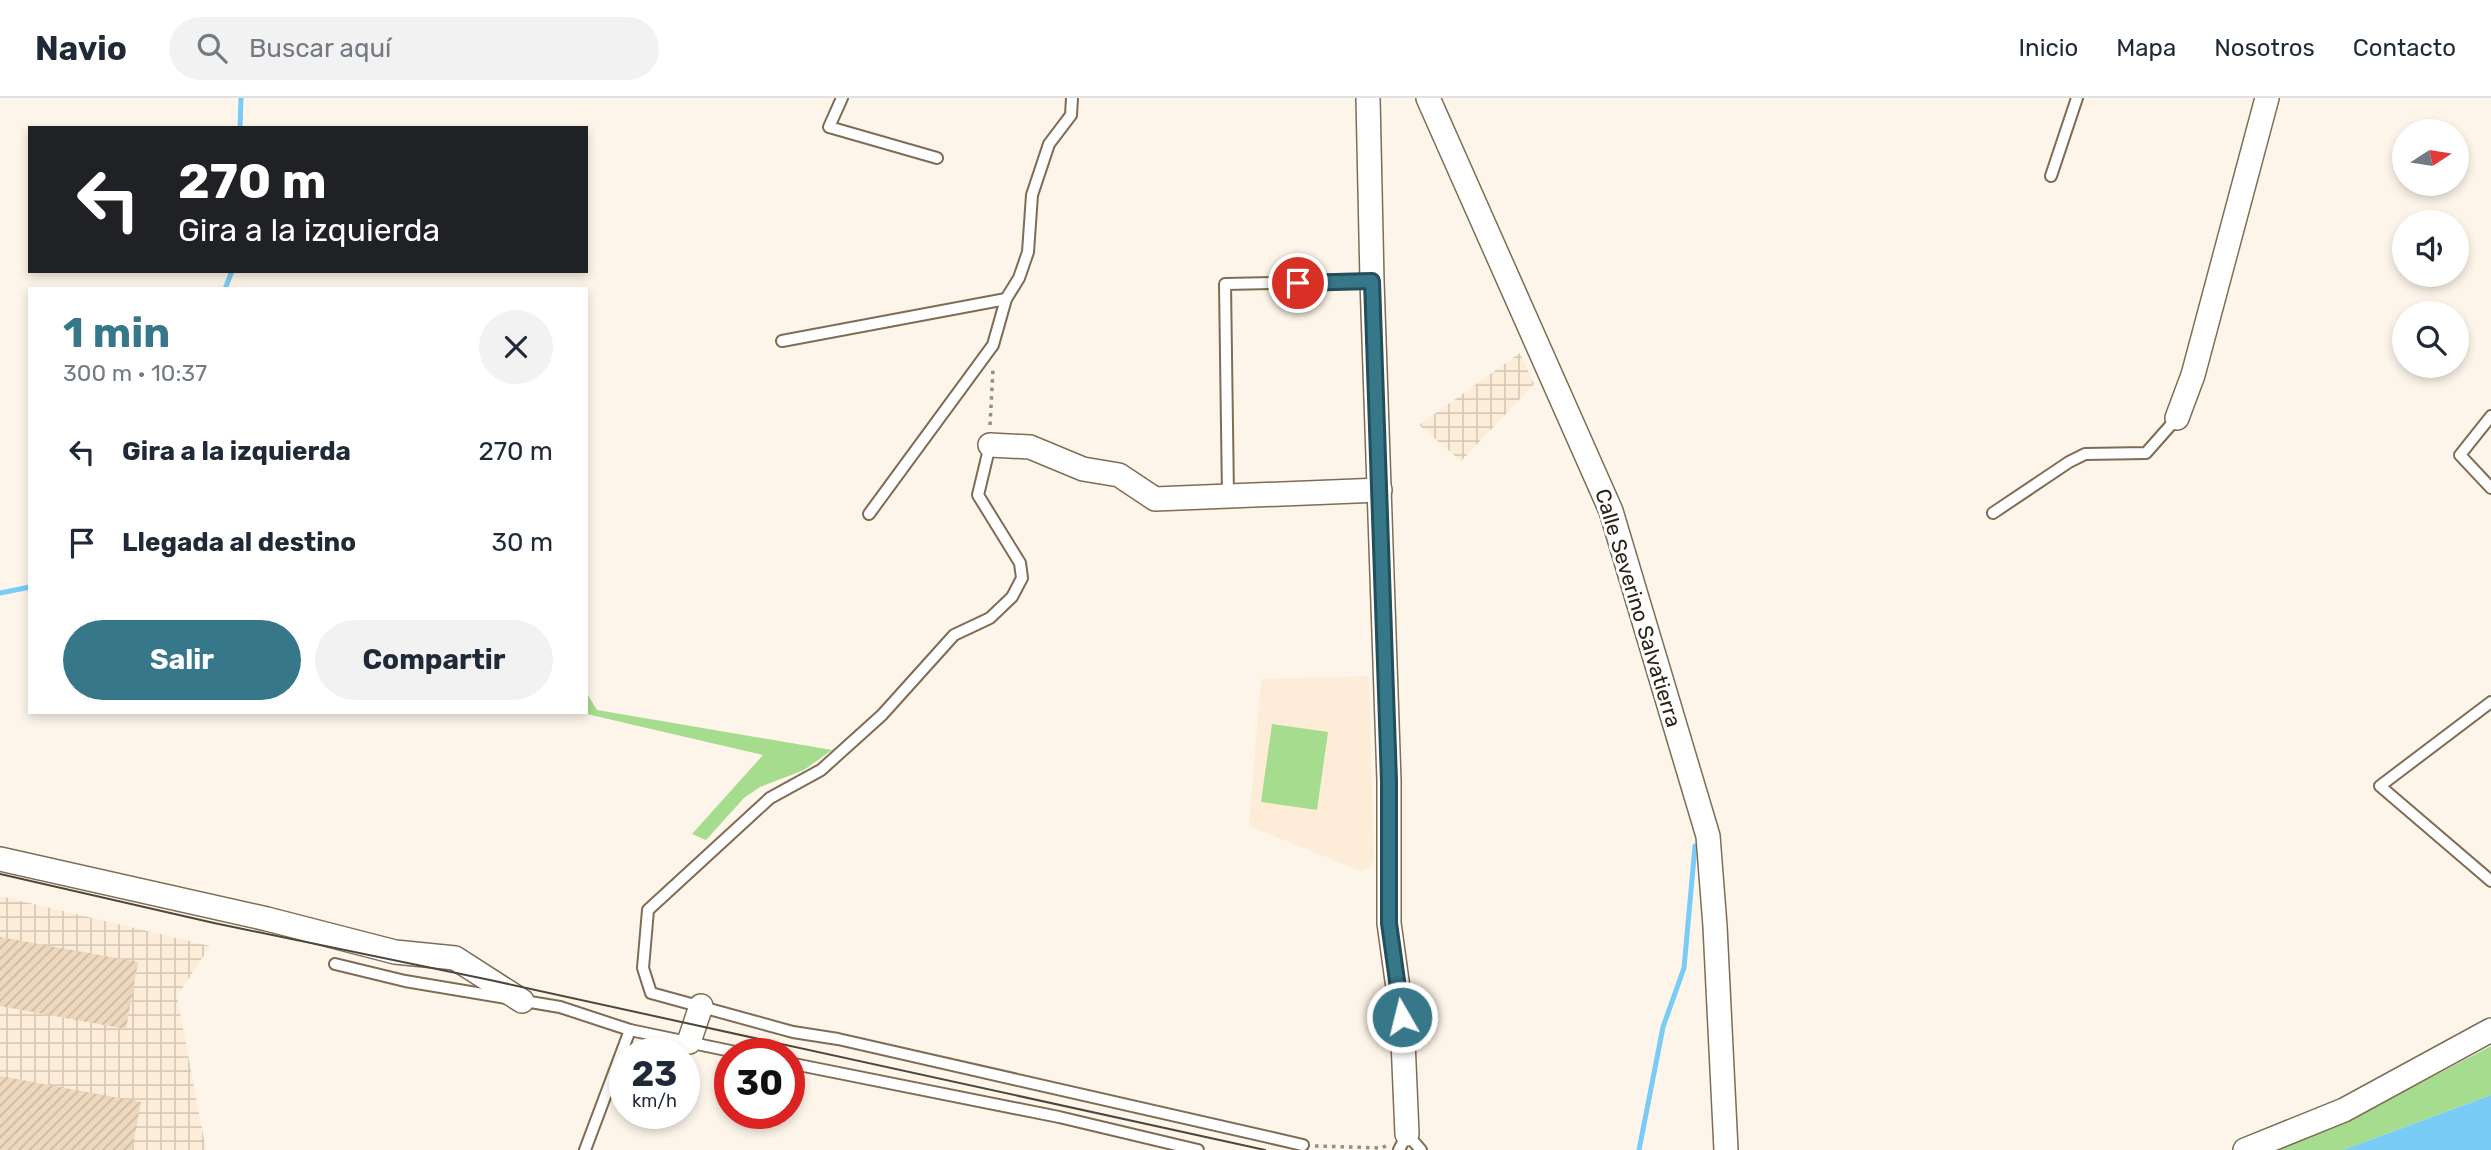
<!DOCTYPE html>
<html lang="es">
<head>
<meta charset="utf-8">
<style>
  body { margin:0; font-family:Rubik,sans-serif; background:#f2f2f3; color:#1f2937; height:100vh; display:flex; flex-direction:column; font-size:26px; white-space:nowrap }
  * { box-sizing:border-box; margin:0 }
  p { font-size:23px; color:#747a83 }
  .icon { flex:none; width:38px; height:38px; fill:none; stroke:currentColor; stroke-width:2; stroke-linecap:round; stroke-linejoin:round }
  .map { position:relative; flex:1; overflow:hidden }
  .drawer { position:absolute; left:28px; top:189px; width:560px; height:427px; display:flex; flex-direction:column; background:#fff; border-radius:0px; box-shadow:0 4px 10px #0003 }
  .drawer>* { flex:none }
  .guide { position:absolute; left:28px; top:28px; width:560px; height:147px; border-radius:0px; box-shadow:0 4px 10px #0003; background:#202124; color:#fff; overflow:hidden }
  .needle { width:46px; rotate:78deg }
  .fabs { position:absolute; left:2392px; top:21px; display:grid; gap:14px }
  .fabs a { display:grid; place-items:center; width:77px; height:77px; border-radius:50%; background:#fff; box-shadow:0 4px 10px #0003; font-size:35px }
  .speed { position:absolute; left:609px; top:940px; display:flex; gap:14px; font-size:35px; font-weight:700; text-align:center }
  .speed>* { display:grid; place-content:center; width:91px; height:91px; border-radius:50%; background:#fff; box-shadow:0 4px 10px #0003; line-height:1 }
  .speed small { font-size:18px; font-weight:400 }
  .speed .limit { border:10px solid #d22; background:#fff; color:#111 }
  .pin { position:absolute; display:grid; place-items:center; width:60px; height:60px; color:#fff; margin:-30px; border:4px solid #fff; border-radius:50%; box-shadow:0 2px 7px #0007 }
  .me { position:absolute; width:77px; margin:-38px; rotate:352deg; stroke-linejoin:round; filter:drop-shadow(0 0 5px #0008) }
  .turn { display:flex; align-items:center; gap:24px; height:147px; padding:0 35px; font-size:32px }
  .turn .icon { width:91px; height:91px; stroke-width:2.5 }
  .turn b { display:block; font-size:49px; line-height:60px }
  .round { display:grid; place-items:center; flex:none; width:74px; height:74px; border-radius:37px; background:#f2f2f3 }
  .headline { display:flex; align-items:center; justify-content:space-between; height:119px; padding:0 35px }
  h1 { font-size:42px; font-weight:700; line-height:52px; color:#36788a }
  .cta { display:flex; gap:14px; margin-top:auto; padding:14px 35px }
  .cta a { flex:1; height:80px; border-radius:42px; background:#36788a; color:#fff; font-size:28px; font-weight:700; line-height:80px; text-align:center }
  .cta a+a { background:#f2f2f3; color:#1f2937 }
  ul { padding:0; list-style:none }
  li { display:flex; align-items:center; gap:21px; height:91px; padding:0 35px }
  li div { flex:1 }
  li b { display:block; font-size:26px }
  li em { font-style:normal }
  header { display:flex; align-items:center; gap:42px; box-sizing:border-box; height:98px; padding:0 35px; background:#fff; border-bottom:2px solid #e0e1e3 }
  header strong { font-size:33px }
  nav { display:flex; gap:38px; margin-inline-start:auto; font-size:24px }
  .search { width:490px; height:63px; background:#f2f2f3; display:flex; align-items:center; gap:18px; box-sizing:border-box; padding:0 24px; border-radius:38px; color:#747a83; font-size:26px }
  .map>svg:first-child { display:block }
</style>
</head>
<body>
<header>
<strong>Navio</strong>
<div class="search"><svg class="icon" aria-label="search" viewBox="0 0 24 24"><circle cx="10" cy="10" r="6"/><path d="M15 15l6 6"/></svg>Buscar aquí</div>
<nav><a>Inicio</a><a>Mapa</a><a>Nosotros</a><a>Contacto</a></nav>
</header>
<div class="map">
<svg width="2491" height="1052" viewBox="0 0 2491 1052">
  <defs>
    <pattern id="industrial-grid" width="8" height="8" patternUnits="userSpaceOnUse" patternTransform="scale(1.75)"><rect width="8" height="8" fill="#fcecd8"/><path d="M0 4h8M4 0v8" fill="none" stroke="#d8cab9"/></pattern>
    <pattern id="building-hatch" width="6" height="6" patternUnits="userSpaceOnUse" patternTransform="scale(1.75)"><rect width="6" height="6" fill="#edd8bd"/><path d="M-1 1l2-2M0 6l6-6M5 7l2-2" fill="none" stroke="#cbb9a2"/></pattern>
  </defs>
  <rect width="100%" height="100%" fill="#fef5ea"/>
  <path fill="#fcecd8" d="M1369,578L1374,761L1370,769L1361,773L1249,728L1261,581Z"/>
  <g fill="url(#industrial-grid)">
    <path d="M1520,255L1534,286L1461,363L1419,327Z"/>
    <path d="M0,798L210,848L177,898L206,1052H0Z"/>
  </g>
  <g fill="#a6dc8d">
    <path d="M586,594L597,612L832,652L804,672L760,689L744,700L706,742L692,736L763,657L578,614H586Z"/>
    <path d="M1272,626L1328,634L1317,712L1261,704Z"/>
    <path d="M2491,948V997L2343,1052H2262L2378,1007Z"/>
  </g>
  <path fill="#78ccf6" d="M2491,997V1052H2343Z"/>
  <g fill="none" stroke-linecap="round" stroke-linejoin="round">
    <g stroke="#78ccf6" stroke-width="5">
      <path d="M240,30L241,0"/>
      <path d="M225,191L232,173"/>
      <path d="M0,495L30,489"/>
      <path d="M1639,1052L1663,929L1684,870L1695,748"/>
    </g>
  </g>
  <g fill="url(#building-hatch)">
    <path d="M0,839L138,864L126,931L0,908Z"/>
    <path d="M0,978L141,1004L132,1052H0Z"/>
  </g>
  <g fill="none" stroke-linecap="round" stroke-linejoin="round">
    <defs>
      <g id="lane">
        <path d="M842,0L829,29L937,60"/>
        <path d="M2051,78L2077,0"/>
        <path d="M782,243L1006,201"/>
        <path d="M2491,318L2460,357L2491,390"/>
        <path d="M990,347L978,397L1020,465L1022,480L1012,499L990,520L954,537L882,617L821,672L770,700L648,812L643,870L651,895L793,934L838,941L1303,1047"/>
        <path d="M1228,398L1225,186L1372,183"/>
        <path d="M1993,415L2069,364L2085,356L2146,355L2177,320"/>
        <path d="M869,416L993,247L1006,201L1019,180L1028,154L1032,97L1049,46L1071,17L1072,0"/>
        <path d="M2491,604L2380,688L2491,783"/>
        <path d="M335,866L405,883L560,909L630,932L745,956"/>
        <path d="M789,965L1059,1019L1198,1052"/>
        <path d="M585,1052L630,932"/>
        <path d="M1399,1052L1407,1036L1421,1052"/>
      </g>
      <g id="street">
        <path d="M1368,0L1372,183L1389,683V825L1402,919L1407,1036"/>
        <path d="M1428,0L1611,413L1708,738L1715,828L1726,1052"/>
        <path d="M2177,320L2193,277L2267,0"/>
        <path d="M990,347L1030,349L1083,371L1119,377L1155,401L1380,392"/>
        <path d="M0,761L267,821L395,854L455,860L522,903"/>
        <path d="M689,944L701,908"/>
        <path d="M2245,1052L2344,1012L2491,932"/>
      </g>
    </defs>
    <use href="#lane" stroke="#7f6c54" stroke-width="14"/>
    <use href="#street" stroke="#7f6c54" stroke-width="26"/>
    <g stroke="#968d83" stroke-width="3.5" stroke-dasharray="3.5 5" stroke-linecap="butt">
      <path d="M990,327L993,272"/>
      <path d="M1315,1048L1382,1050L1387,1047"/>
    </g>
    <use href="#lane" stroke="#fff" stroke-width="10"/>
    <use href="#street" stroke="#fff" stroke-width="23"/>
    <path stroke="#4e453b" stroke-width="2" d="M0,776L214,825L490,882L1265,1052"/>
  </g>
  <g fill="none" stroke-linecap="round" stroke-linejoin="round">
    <defs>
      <path id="route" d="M1298,185L1372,183L1389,683V825L1402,919"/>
    </defs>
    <use href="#route" stroke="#234e5a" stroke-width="18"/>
    <use href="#route" stroke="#36788a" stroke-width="12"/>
  </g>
  <g text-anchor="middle" stroke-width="6" stroke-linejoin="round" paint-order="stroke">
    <g font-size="21" fill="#2b2319" stroke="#fff">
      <text transform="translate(1638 510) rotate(73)" y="7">Calle Severino Salvatierra</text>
    </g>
  </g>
</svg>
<div class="fabs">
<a><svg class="needle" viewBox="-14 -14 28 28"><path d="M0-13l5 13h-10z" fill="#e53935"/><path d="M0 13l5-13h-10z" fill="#747a83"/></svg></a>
<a><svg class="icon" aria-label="sound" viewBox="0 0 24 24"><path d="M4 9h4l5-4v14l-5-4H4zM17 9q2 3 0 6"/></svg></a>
<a><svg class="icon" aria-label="search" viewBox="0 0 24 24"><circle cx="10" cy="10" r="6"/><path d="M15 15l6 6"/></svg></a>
</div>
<div class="speed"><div>23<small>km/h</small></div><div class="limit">30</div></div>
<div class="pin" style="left:1298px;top:185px;background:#d93025"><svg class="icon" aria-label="arrive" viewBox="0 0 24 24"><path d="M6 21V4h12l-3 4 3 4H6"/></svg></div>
<svg class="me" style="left:1402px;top:919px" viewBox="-20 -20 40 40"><circle r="17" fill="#36788a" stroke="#fff" stroke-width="3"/><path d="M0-11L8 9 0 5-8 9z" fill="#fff"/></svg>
<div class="guide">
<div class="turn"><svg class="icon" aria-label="left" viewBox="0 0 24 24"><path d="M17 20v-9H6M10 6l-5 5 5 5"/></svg><div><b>270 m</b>Gira a la izquierda</div></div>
</div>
<section class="drawer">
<div class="headline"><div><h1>1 min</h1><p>300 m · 10:37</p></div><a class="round"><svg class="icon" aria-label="close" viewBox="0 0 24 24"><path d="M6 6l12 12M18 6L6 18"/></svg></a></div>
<ul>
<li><svg class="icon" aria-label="left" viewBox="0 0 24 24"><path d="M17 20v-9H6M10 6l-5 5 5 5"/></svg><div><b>Gira a la izquierda</b></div><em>270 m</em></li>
<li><svg class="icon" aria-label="arrive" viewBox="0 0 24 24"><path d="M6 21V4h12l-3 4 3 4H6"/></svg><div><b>Llegada al destino</b></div><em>30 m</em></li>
</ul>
<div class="cta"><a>Salir</a><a>Compartir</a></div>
</section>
</div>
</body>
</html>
